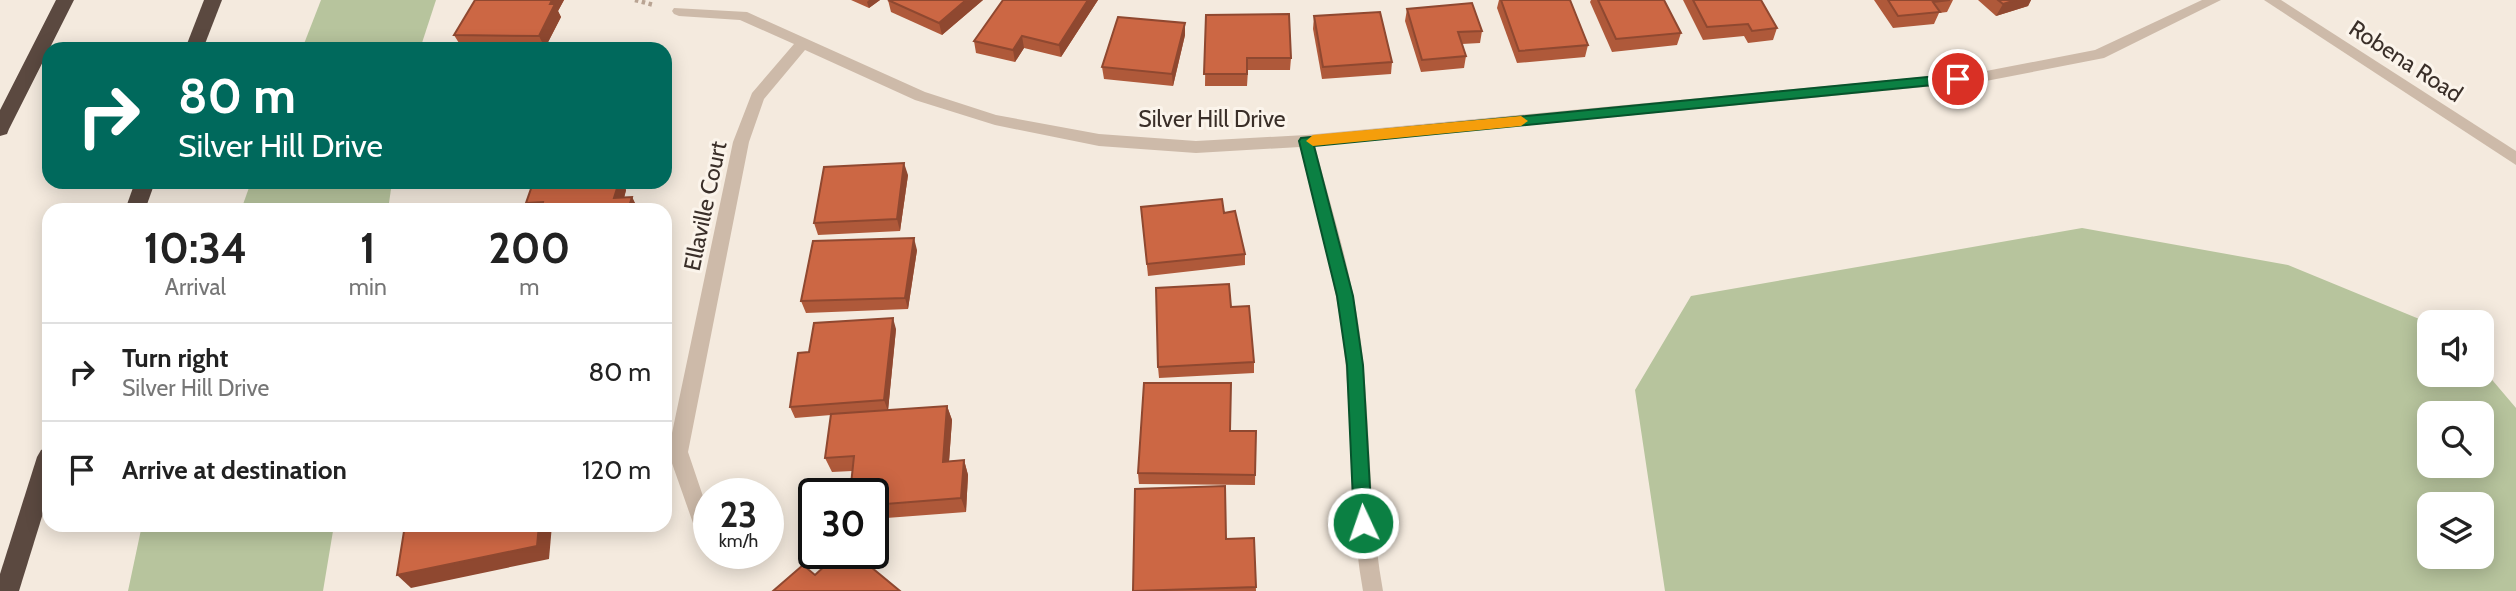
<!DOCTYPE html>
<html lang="en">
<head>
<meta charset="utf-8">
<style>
  body { margin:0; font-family:Cabin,sans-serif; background:#f6f6f6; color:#222; height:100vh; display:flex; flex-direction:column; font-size:26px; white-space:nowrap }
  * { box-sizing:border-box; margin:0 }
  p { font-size:23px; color:#767676 }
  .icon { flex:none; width:38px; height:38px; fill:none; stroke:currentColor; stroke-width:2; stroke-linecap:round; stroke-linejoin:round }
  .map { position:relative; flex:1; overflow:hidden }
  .panel { position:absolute; left:42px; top:203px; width:630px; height:329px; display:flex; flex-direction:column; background:#fff; border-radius:21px; box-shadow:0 4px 18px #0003 }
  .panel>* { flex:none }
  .top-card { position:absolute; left:42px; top:42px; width:630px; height:147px; border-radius:21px; box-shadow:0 4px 18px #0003; background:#00695c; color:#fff; overflow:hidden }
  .fabs { position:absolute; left:2417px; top:310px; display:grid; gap:14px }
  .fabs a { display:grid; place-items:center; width:77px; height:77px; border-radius:14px; background:#fff; box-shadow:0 4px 18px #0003; font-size:35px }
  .speed { position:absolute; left:693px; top:478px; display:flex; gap:14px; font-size:35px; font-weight:700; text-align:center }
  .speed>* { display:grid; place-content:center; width:91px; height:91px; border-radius:50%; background:#fff; box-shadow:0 4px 18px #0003; line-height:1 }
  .speed small { font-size:18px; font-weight:400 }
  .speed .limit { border:4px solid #111; border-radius:10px; background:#fff; color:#111 }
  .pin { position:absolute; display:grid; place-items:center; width:60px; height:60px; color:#fff; margin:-30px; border:4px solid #fff; border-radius:50%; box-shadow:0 2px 7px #0007 }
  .me { position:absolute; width:77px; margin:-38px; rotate:357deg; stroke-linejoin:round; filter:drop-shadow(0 0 5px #0008) }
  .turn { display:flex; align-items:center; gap:24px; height:147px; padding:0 21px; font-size:32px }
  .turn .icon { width:91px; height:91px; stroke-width:2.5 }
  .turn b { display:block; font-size:49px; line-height:60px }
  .eta { display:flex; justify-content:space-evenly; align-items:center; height:119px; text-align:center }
  .eta b { font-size:42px; font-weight:800; line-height:49px }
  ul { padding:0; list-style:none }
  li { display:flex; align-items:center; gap:21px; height:98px; padding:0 21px; border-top:2px solid #e0e0e0 }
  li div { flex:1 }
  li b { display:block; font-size:26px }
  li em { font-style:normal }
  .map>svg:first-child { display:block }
</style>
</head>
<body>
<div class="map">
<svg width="2516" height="591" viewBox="0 0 2516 591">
  <rect width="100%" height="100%" fill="#f4eade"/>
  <g fill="#b7c49d" fill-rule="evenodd">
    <path d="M321,0H436L420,49H302Z"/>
    <path d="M251,182H392L388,210H241Z"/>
    <path d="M2082,228L2288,265L2429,323V374H2482V368L2516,408V591H1665L1635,390L1691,296ZM2429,413H2482V466H2429ZM2429,504H2482V556H2429Z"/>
    <path d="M142,525H334L323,591H128Z"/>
  </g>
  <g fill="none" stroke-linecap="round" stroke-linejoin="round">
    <path stroke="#b9a493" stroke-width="4.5" stroke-dasharray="3.5 3.5" stroke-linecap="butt" d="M635,0L654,5"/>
    <g fill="#cdbaa9" fill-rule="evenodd">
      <path d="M2202,0H2221L2104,58L1986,81L1315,146C1332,211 1353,276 1361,342C1371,425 1368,509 1383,591H1363C1348,508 1353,424 1343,340C1335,275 1315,211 1300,147L1196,153L1099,146L995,125L915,100L805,50L764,99L749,142L688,452L709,514L707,523L700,526L693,523L668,452L733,142L752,93L794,44L740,20L679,16L674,14L672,11L674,8L747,12L925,92L996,115L1099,134L1196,141L1306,135L1986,71L2095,50Z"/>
      <path d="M2264,0H2281L2516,151V165Z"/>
    </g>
    <g fill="#5b4940" fill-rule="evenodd">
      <path d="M56,0H74L9,129L7,134L0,136V110Z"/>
      <path d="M204,0H222L203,49H185Z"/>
      <path d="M135,182H155L145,210H125Z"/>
      <path d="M49,447V494L19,591H0V574L37,457L41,450Z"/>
    </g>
  </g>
  <g fill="#af593a">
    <path d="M475,0H564L558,11L561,17L545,48H462L454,35Z"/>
    <path d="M851,0H880L869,8Z"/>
    <path d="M888,0H983L942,35L891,12Z"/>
    <path d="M1003,0H1098L1061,57L1024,48L1015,62L976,53L974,41Z"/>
    <path d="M1499,0H1570L1588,45L1585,57L1517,63L1497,8Z"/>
    <path d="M1591,0H1664L1681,33L1677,45L1612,52L1590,2Z"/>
    <path d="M1683,0H1761L1777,28L1773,40L1748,43L1744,36L1703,40Z"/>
    <path d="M1874,0H1953L1947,12L1939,13L1934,24L1893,28Z"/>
    <path d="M1978,0H2031L2028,6L1996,16Z"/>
    <path d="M1407,9L1482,31L1480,43L1462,44L1466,56L1464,68L1421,72L1405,21Z"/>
    <path d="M1206,15L1291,58L1290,70H1248L1247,86H1205Z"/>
    <path d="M1314,16L1392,62L1391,74L1322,79L1313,29Z"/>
    <path d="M1185,23V35L1173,86L1104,79L1102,67Z"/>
    <path d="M908,175L900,231L818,235L814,223Z"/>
    <path d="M552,182H622L626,190L624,198L632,197L638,210H530L526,203Z"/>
    <path d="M1141,207L1224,213L1245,254V265L1148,276Z"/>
    <path d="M917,250L908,309L806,313L801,301Z"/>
    <path d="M1231,307L1254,362V373L1159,378L1158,367Z"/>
    <path d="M896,329L888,410L947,406L952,420L949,461L964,460L968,475L966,512L873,519V494L852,471L832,472L825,458L831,415L795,418L790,407L809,352Z"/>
    <path d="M1231,394L1230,431H1256L1255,485L1139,484L1138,473Z"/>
    <path d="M1254,538L1256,591H1133L1226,539Z"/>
  </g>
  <g fill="#8f4830">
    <path d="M552,0H564L558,11L561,17L545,48L539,36Z"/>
    <path d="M869,0H880L869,8L867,2Z"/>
    <path d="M966,0H983L942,35L939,23Z"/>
    <path d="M1088,0H1098L1061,57L1059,45Z"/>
    <path d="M2016,0H2031L2028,6L1996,16L2003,4Z"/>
    <path d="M1185,23V35L1173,86L1172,74Z"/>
    <path d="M1022,36L1024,48L1015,62L1013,50Z"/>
    <path d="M904,163L908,175L900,231L897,219Z"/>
    <path d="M619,182H622L626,190L621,210L614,198Z"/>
    <path d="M632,197L638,209V210H628Z"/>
    <path d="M914,238L917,250L908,309L905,298Z"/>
    <path d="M893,318L896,329L888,411L884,400Z"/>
    <path d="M947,406L952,420L948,476L943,462Z"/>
    <path d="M964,460L968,475L966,512L961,498Z"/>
    <path d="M539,525H552L549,559L411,588L397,575Z"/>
  </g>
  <g fill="#cc6744" stroke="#8f4830" stroke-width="2">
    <path d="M475,0H552L550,4H555L539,36L454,35Z"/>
    <path d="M888,0H966L939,23Z"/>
    <path d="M1003,0H1088L1059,45L1022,36L1013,50L974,41Z"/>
    <path d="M1501,0H1570L1588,45L1519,51Z"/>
    <path d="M1598,0H1664L1681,33L1616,39Z"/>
    <path d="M1693,0H1761L1777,28L1752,31L1748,24L1707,27Z"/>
    <path d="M1888,0H1950L1933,2L1940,12L1898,16Z"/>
    <path d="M1998,0H2016L2003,4Z"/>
    <path d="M1472,3L1482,31L1458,32L1466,56L1422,60L1407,9Z"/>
    <path d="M1380,12L1392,62L1323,67L1314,16Z"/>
    <path d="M1289,14L1291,58H1247V74H1204L1206,15Z"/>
    <path d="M1118,17L1185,23L1172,74L1102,67Z"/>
    <path d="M547,46L590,47L589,49H545Z"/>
    <path d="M904,163L897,219L814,223L824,167Z"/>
    <path d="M553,182H619L614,198L632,197L628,210H541L543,202L526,203L533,183Z"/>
    <path d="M1222,199L1224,213L1235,211L1245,254L1147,264L1141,207Z"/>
    <path d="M914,238L905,298L801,301L813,241Z"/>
    <path d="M1229,284L1231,307L1249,306L1254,362L1158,367L1156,288Z"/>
    <path d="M893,318L884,400L790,407L798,353L809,352L814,323Z"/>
    <path d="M1144,383H1231L1230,431H1256L1255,475L1138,473Z"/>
    <path d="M947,406L943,462L964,460L961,498L873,505V494H850L854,456L825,458L831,414Z"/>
    <path d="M1225,486L1226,539L1254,538L1256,587L1133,591L1135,489Z"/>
    <path d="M405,525H539L537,546L397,575Z"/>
    <path d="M839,553H854L900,591H773L803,565L815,575Z"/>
  </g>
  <path fill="#0b8043" stroke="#07532c" stroke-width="2" d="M1958,74L1965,79L1963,82L1314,146L1353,296L1363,365L1372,523L1369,528L1363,531L1356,528L1354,523L1347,365L1337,296L1299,141L1301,138Z"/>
  <path fill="#f59e0b" d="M1521,116L1528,121L1521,126L1313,146L1306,141L1313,135Z"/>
  <g text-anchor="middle" stroke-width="6" stroke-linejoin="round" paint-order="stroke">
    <g font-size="23" fill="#3a2f29" stroke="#fbf4eb">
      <text transform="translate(2406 61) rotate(33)" y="8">Robena Road</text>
      <text x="1212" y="127">Silver Hill Drive</text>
      <text transform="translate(705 206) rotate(-78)" y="8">Ellaville Court</text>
    </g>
  </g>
</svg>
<div class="fabs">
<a><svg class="icon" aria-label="sound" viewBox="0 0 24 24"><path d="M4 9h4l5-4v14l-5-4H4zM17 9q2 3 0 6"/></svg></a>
<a><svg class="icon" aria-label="search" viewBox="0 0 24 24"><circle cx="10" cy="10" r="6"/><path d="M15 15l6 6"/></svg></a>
<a><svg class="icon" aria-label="layers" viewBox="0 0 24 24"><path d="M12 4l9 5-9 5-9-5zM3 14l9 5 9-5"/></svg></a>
</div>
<div class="speed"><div>23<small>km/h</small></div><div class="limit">30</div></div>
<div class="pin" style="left:1958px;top:79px;background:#d93025"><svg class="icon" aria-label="arrive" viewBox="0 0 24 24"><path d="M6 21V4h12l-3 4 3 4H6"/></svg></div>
<svg class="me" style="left:1363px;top:523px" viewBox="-20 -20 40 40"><circle r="17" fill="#0b8043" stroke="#fff" stroke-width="3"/><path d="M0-11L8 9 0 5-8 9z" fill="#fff"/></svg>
<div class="top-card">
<div class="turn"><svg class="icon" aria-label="right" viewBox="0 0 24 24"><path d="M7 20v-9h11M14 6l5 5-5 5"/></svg><div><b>80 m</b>Silver Hill Drive</div></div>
</div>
<section class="panel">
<div class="eta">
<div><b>10:34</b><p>Arrival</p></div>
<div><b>1</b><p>min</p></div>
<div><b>200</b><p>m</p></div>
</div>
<ul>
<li><svg class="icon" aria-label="right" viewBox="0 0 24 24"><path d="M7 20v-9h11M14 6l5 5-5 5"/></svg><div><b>Turn right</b><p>Silver Hill Drive</p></div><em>80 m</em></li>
<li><svg class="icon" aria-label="arrive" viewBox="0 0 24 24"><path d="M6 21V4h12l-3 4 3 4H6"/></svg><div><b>Arrive at destination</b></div><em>120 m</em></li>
</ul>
</section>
</div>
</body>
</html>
